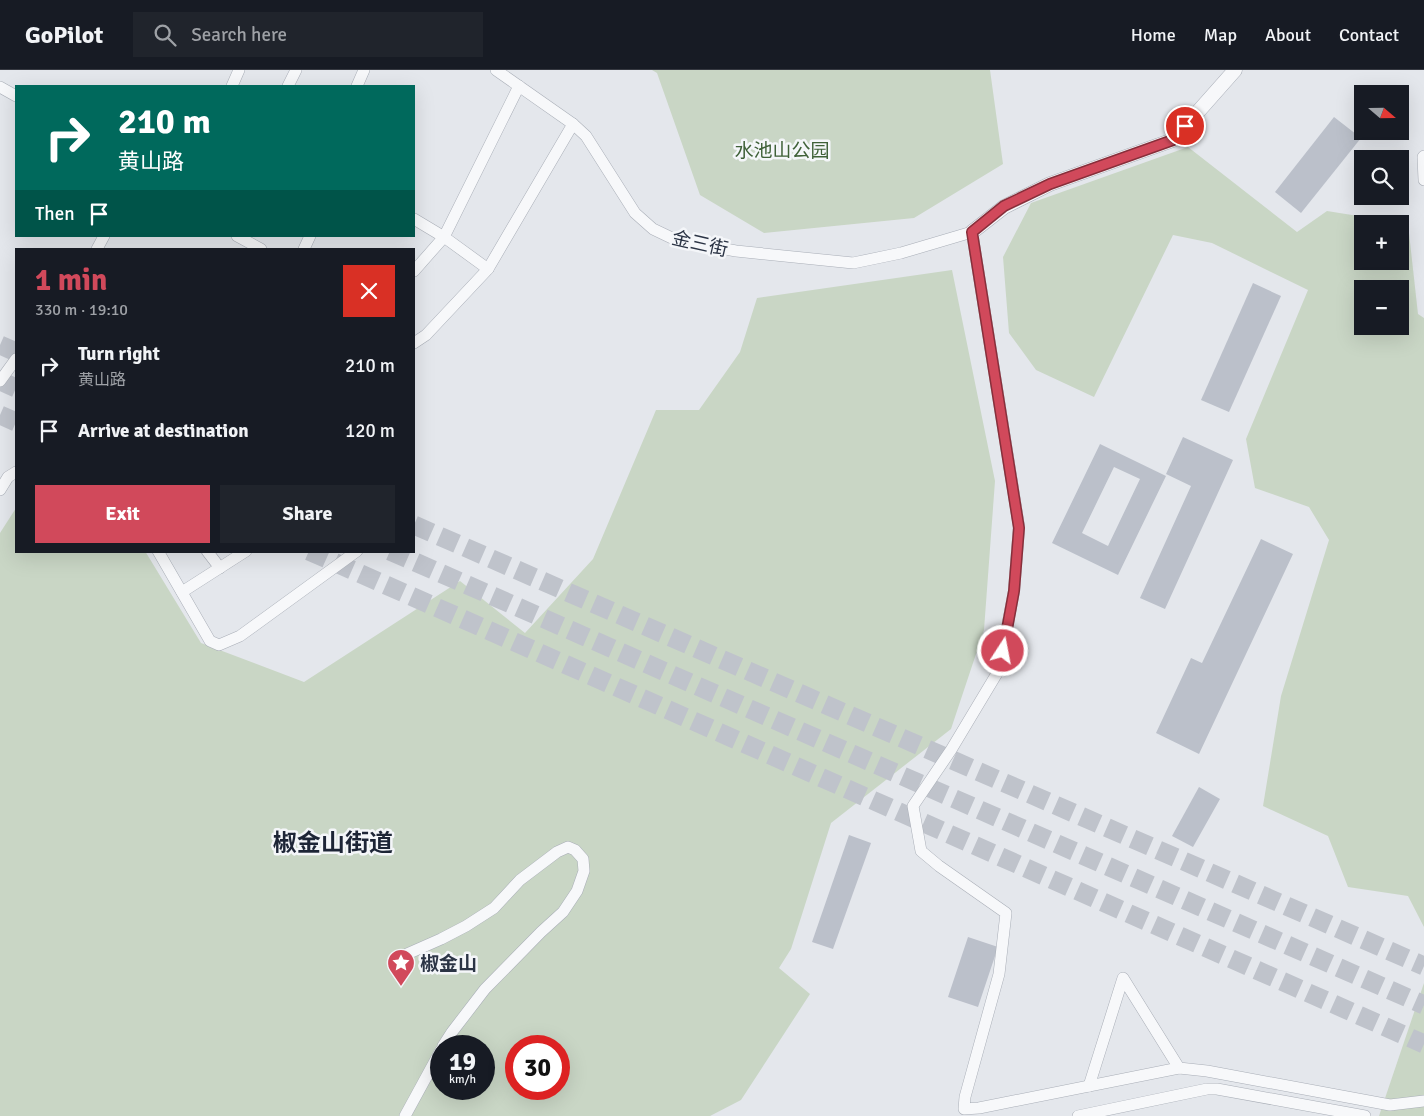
<!DOCTYPE html>
<html lang="en">
<head>
<meta charset="utf-8">
<style>
  body { margin:0; font-family:Signika,"Noto Sans SC",sans-serif; background:#20242c; color:#f1f3f6; height:100vh; display:flex; flex-direction:column; font-size:19px; white-space:nowrap }
  * { box-sizing:border-box; margin:0 }
  p { font-size:16px; color:#9ea1a6 }
  .icon { flex:none; width:28px; height:28px; fill:none; stroke:currentColor; stroke-width:2; stroke-linecap:round; stroke-linejoin:round }
  .map { position:relative; flex:1; overflow:hidden }
  .details { position:absolute; left:15px; top:178px; width:400px; height:305px; display:flex; flex-direction:column; background:#171b24; border-radius:0px; box-shadow:0 5px 20px #0002 }
  .details>* { flex:none }
  .top-card { position:absolute; left:15px; top:15px; width:400px; height:152px; border-radius:0px; box-shadow:0 5px 20px #0002; background:#00695c; color:#fff; overflow:hidden }
  .needle { width:32px; rotate:110deg }
  .buttons { position:absolute; left:1354px; top:15px; display:grid; gap:10px }
  .buttons a { display:grid; place-items:center; width:55px; height:55px; border-radius:0px; background:#171b24; box-shadow:0 5px 20px #0002; font-size:25px }
  .speed { position:absolute; left:430px; top:965px; display:flex; gap:10px; font-size:25px; font-weight:700; text-align:center }
  .speed>* { display:grid; place-content:center; width:65px; height:65px; border-radius:50%; background:#171b24; box-shadow:0 5px 20px #0002; line-height:1 }
  .speed small { font-size:12px; font-weight:400 }
  .speed .limit { border:8px solid #d22; background:#fff; color:#111 }
  .pin { position:absolute; display:grid; place-items:center; width:42px; height:42px; color:#fff; margin:-21px; border:2px solid #fff; border-radius:50%; box-shadow:0 1px 5px #0007 }
  .me { position:absolute; width:55px; margin:-28px; rotate:11deg; stroke-linejoin:round; filter:drop-shadow(0 0 4px #0008) }
  .turn { display:flex; align-items:center; gap:18px; height:105px; padding:0 20px; font-size:22px }
  .turn .icon { width:65px; height:65px; stroke-width:2.5 }
  .turn b { display:block; font-size:35px; line-height:42px }
  .then { display:flex; align-items:center; height:48px; padding:0 20px; background:#0003; gap:10px; font-size:19px }
  .round { display:grid; place-items:center; flex:none; width:52px; height:52px; border-radius:0px; background:#20242c }
  .headline { display:flex; align-items:center; justify-content:space-between; height:85px; padding:0 20px }
  h1 { font-size:30px; font-weight:700; line-height:38px; color:#d1495b }
  .button { display:flex; gap:10px; margin-top:auto; padding:10px 20px }
  .button a { flex:1; height:58px; border-radius:0px; background:#d1495b; color:#fff; font-size:20px; font-weight:700; line-height:58px; text-align:center }
  .button a+a { background:#20242c; color:#f1f3f6 }
  ul { padding:0; list-style:none }
  li { display:flex; align-items:center; gap:15px; height:65px; padding:0 20px }
  li div { flex:1 }
  li b { display:block; font-size:19px }
  li em { font-style:normal }
  header { display:flex; align-items:center; gap:30px; box-sizing:border-box; height:70px; padding:0 25px; background:#171b24; border-bottom:1px solid #363941 }
  header strong { font-size:24px }
  nav { display:flex; gap:28px; margin-inline-start:auto; font-size:18px }
  .search { width:350px; height:45px; background:#20242c; display:flex; align-items:center; gap:12px; box-sizing:border-box; padding:0 18px; border-radius:0px; color:#9ea1a6; font-size:19px }
  .map>svg:first-child { display:block }
</style>
</head>
<body>
<header>
<strong>GoPilot</strong>
<div class="search"><svg class="icon" aria-label="search" viewBox="0 0 24 24"><circle cx="10" cy="10" r="6"/><path d="M15 15l6 6"/></svg>Search here</div>
<nav><a>Home</a><a>Map</a><a>About</a><a>Contact</a></nav>
</header>
<div class="map">
<svg width="1424" height="1046" viewBox="0 0 1424 1046">
  <rect width="100%" height="100%" fill="#e4e7ec"/>
  <g fill="#c9d6c5" fill-rule="evenodd">
    <path d="M652,0H990L1003,94L914,148L764,163L700,125L657,3Z"/>
    <path d="M1188,77L1297,162L1327,141L1408,154L1418,244L1424,248V857L1408,826L1348,817L1328,766L1263,736L1281,626L1329,470L1309,437L1255,418L1246,369L1308,220L1212,173L1173,165L1094,327L1036,300L1009,263L1003,187L1031,133ZM1362,154H1400V191H1362ZM1362,219H1400V256H1362Z"/>
    <path d="M952,200L995,411L984,560L951,659L831,753L791,879L779,898L810,924L741,1030L710,1046H0V463L16,438V481H145L201,573L304,612L460,511L525,563L593,489L656,340H699L740,282L757,228ZM441,976H484V1019H441ZM516,976H559V1019H516Z"/>
    <path d="M1424,913V1046H1379Z"/>
  </g>
  <g fill="#bbc0ca" fill-rule="evenodd">
    <path d="M1334,47L1361,68L1301,143L1275,122Z"/>
    <path d="M1253,213L1281,226L1229,342L1201,330Z"/>
    <path d="M1183,367L1233,390L1165,539L1140,528L1191,416L1166,404Z"/>
    <path d="M1100,374L1166,406L1118,505L1052,473ZM1114,397L1140,409L1108,476L1082,463Z"/>
    <path d="M1261,469L1293,484L1199,684L1156,663L1191,588L1202,593Z"/>
    <path d="M1199,717L1220,729L1193,777L1172,766Z"/>
    <path d="M849,765L871,773L833,879L812,872Z"/>
    <path d="M968,867L998,877L978,937L948,927Z"/>
  </g>
  <g fill="none" stroke-linecap="round" stroke-linejoin="round">
    <g stroke="#bfc3cb" stroke-width="19" stroke-dasharray="19 9" stroke-linecap="butt">
      <path d="M0,275L16,282"/>
      <path d="M0,311L16,318"/>
      <path d="M0,345L16,352"/>
      <path d="M414,455L1424,896"/>
      <path d="M309,481L1424,974"/>
      <path d="M390,481L1424,935"/>
    </g>
    <defs>
      <g id="minor">
        <path d="M496,0L573,54L586,66L635,143L653,159L676,170L736,181L853,193L901,183L972,162L1019,457L1014,521L999,600L951,680L913,736L921,781L939,796L1006,843L999,904L965,1027L964,1039L979,1038L1179,998L1207,1001L1390,1035L1424,1031"/>
        <path d="M232,16L239,0"/>
        <path d="M288,16L296,0"/>
        <path d="M357,16L364,0"/>
        <path d="M0,17L16,26"/>
        <path d="M1424,86L1423,87L1424,110"/>
        <path d="M414,149L444,167L488,199"/>
        <path d="M237,166L261,179"/>
        <path d="M97,179L104,166"/>
        <path d="M304,179L310,166"/>
        <path d="M414,201L444,167L519,16"/>
        <path d="M414,273L426,265L488,199L573,54"/>
        <path d="M0,311L16,289"/>
        <path d="M0,420L8,407L16,402"/>
        <path d="M158,481L210,571L219,575L240,566L357,481"/>
        <path d="M207,481L220,498"/>
        <path d="M182,522L246,481"/>
        <path d="M407,884L441,869L466,856L494,838L520,810L557,782L568,777L575,780L583,789L584,801L577,821L563,842L541,862L485,919L452,962L443,976"/>
        <path d="M1089,1016L1123,908L1179,998"/>
        <path d="M405,1046L441,980"/>
        <path d="M1078,1046L1207,1019H1217L1365,1046"/>
      </g>
      <path id="tertiary" d="M972,162L1004,137L1050,114L1173,70L1235,0"/>
    </defs>
    <use href="#minor" stroke="#a9aeb7" stroke-width="12"/>
    <use href="#tertiary" stroke="#a9aeb7" stroke-width="15"/>
    <use href="#minor" stroke="#f7f8fa" stroke-width="11"/>
    <use href="#tertiary" stroke="#f7f8fa" stroke-width="14"/>
  </g>
  <g fill="none" stroke-linecap="round" stroke-linejoin="round">
    <defs>
      <path id="route" d="M1003,581L1014,521L1019,458L972,162L1004,136L1050,114L1173,70L1185,56"/>
    </defs>
    <use href="#route" stroke="#882f3b" stroke-width="12"/>
    <use href="#route" stroke="#d1495b" stroke-width="9"/>
  </g>
  <defs>
    <symbol id="sight-pin" viewBox="-11 -11 22 30"><path d="M0 17L-7.5 6A9.5 9.5 0 1 1 7.5 6Z" fill="#d1495b" stroke="#f4f6f9"/><path d="M0-6L1.8-2.2L6-1.7L2.9 1.2L3.7 5.4L0 3.3L-3.7 5.4L-2.9 1.2L-6-1.7L-1.8-2.2Z" fill="#fff"/></symbol>
  </defs>
  <g fill-rule="evenodd">
    <use href="#sight-pin" x="385" y="877" width="32" height="43"/>
  </g>
  <g text-anchor="middle" stroke-width="5" stroke-linejoin="round" paint-order="stroke">
    <g font-size="19" fill="#3f6138" stroke="#f4f6f9">
      <text x="782" y="87">水池山公园</text>
    </g>
    <g font-size="19" fill="#2b3445" stroke="#f4f6f9">
      <text transform="translate(700 173) rotate(13)" y="7">金三街</text>
    </g>
    <g font-size="19" font-weight="bold" fill="#2b3445" stroke="#f4f6f9" text-anchor="start">
      <text x="420" y="900">椒金山</text>
    </g>
    <g font-size="24" font-weight="bold" fill="#1d2536" stroke="#f4f6f9">
      <text x="333" y="781">椒金山街道</text>
    </g>
  </g>
</svg>
<div class="buttons">
<a><svg class="needle" viewBox="-14 -14 28 28"><path d="M0-13l5 13h-10z" fill="#e53935"/><path d="M0 13l5-13h-10z" fill="#9ea1a6"/></svg></a>
<a><svg class="icon" aria-label="search" viewBox="0 0 24 24"><circle cx="10" cy="10" r="6"/><path d="M15 15l6 6"/></svg></a>
<a>+</a>
<a>−</a>
</div>
<div class="speed"><div>19<small>km/h</small></div><div class="limit">30</div></div>
<div class="pin" style="left:1185px;top:56px;background:#d93025"><svg class="icon" aria-label="arrive" viewBox="0 0 24 24"><path d="M6 21V4h12l-3 4 3 4H6"/></svg></div>
<svg class="me" style="left:1003px;top:581px" viewBox="-20 -20 40 40"><circle r="17" fill="#d1495b" stroke="#fff" stroke-width="3"/><path d="M0-11L8 9 0 5-8 9z" fill="#fff"/></svg>
<div class="top-card">
<div class="turn"><svg class="icon" aria-label="right" viewBox="0 0 24 24"><path d="M7 20v-9h11M14 6l5 5-5 5"/></svg><div><b>210 m</b>黄山路</div></div>
<div class="then">Then<svg class="icon" aria-label="arrive" viewBox="0 0 24 24"><path d="M6 21V4h12l-3 4 3 4H6"/></svg></div>
</div>
<section class="details">
<div class="headline"><div><h1>1 min</h1><p>330 m · 19:10</p></div><a class="round" style="background:#d93025;color:#fff"><svg class="icon" aria-label="close" viewBox="0 0 24 24"><path d="M6 6l12 12M18 6L6 18"/></svg></a></div>
<ul>
<li><svg class="icon" aria-label="right" viewBox="0 0 24 24"><path d="M7 20v-9h11M14 6l5 5-5 5"/></svg><div><b>Turn right</b><p>黄山路</p></div><em>210 m</em></li>
<li><svg class="icon" aria-label="arrive" viewBox="0 0 24 24"><path d="M6 21V4h12l-3 4 3 4H6"/></svg><div><b>Arrive at destination</b></div><em>120 m</em></li>
</ul>
<div class="button"><a>Exit</a><a>Share</a></div>
</section>
</div>
</body>
</html>
